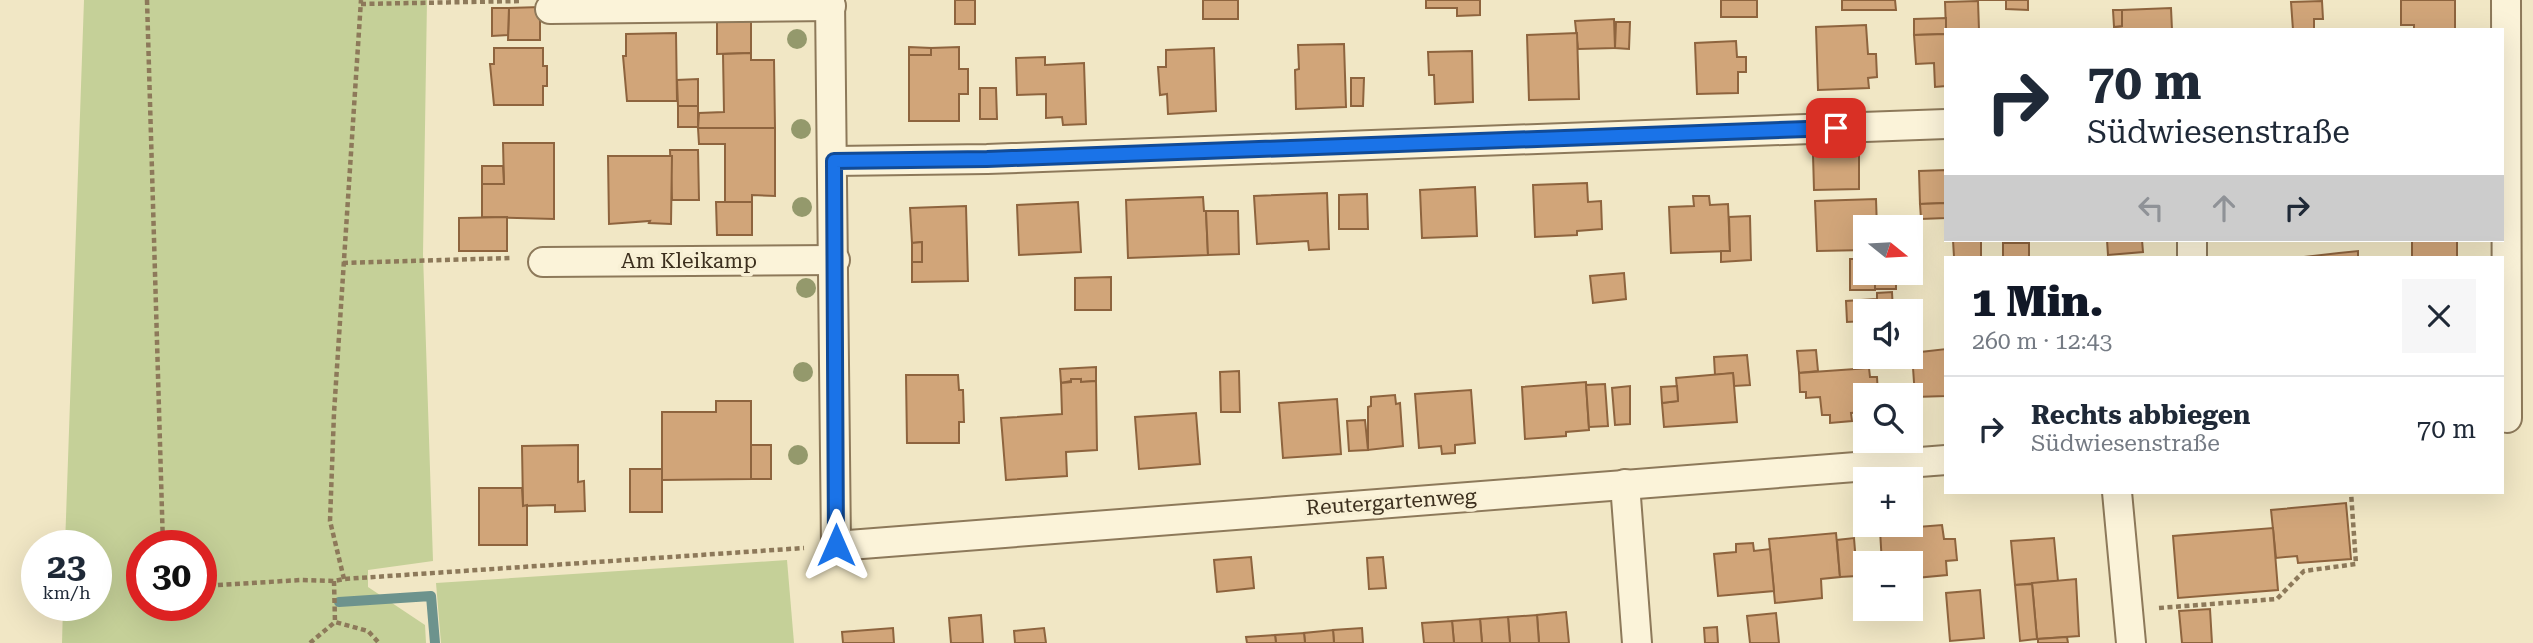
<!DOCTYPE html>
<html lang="de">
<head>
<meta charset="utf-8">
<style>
  body { margin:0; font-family:"Roboto Serif",serif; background:#f6f6f7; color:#1f2937; height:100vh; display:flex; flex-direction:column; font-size:26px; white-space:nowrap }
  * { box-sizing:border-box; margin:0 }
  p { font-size:23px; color:#747a83 }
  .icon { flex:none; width:38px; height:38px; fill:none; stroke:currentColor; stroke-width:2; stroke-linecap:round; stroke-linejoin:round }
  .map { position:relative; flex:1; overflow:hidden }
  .drawer { position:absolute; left:1944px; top:256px; width:560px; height:238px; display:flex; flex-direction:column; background:#fff; border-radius:0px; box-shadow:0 7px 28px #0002 }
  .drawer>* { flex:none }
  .banner { position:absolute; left:1944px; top:28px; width:560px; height:214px; border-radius:0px; box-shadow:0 7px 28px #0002; background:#fff; color:#1f2937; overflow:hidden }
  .needle { width:46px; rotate:108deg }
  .controls { position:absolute; left:1853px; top:215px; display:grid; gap:14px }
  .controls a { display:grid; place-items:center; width:70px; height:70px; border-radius:0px; background:#fff; box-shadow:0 7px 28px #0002; font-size:35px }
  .speed { position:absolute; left:21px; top:530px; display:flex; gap:14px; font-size:35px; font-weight:700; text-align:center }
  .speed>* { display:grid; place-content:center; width:91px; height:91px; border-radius:50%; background:#fff; box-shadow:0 7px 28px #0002; line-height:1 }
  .speed small { font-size:18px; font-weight:400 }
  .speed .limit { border:10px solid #d22; background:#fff; color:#111 }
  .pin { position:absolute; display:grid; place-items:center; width:60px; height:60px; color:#fff; margin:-30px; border-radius:14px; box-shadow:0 4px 10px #0006 }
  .me { position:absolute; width:77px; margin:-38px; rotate:0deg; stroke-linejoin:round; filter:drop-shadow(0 0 5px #0008) }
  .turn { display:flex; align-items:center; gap:24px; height:147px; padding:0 28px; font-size:32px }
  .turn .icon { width:91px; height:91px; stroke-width:2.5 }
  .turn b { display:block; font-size:49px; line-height:60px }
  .lanes { display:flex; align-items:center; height:66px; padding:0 28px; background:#0003; justify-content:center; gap:35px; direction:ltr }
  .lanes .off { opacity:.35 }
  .round { display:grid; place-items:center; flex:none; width:74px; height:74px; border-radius:0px; background:#f6f6f7 }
  .summary { display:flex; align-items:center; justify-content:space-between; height:119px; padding:0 28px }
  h1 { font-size:42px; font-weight:800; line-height:52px; color:#111827 }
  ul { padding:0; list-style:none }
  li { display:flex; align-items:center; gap:21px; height:105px; padding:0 28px; border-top:2px solid #e0e1e3 }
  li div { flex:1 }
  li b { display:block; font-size:26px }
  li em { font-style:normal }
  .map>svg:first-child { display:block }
</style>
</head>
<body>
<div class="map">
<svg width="2533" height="643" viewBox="0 0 2533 643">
  <rect width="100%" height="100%" fill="#f1e7c5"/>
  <g fill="#c5d098" fill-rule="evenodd">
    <path d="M84,0H427L423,254L433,561L368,570V587L425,625L426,643H62L63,606H96V546H65ZM142,546H201V606H142Z"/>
    <path d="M787,560L794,643H441L436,583Z"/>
  </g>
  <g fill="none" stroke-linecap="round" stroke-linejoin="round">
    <path stroke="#6d938d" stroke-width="10" d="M339,602L431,596L435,643"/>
  </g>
  <g fill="#d1a579" stroke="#8e643e" stroke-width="2">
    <rect x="955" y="0" width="20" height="24"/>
    <rect x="1203" y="0" width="35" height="19"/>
    <path d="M1426,0H1480V15L1457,16V8H1426Z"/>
    <rect x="1721" y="0" width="36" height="17"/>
    <path d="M1842,0H1895L1896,10H1842Z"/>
    <path d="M1976,0H2028V10L2006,9V0Z"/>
    <path d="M2401,0H2455V30H2414V25H2401Z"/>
    <path d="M1978,1L1979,30H1946L1945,2Z"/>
    <path d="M2322,1L2323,19H2314V30H2293L2291,2Z"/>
    <path d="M540,7V40H508L509,8Z"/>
    <path d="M492,8H509L508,35L492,36Z"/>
    <path d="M2171,8L2172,30H2114V27L2122,26V10Z"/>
    <path d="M2113,10H2122V26L2114,27Z"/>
    <path d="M1946,18V34L1914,35V19Z"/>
    <path d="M1614,19L1615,48L1578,49L1575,21Z"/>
    <path d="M717,21H751V53L717,54Z"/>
    <path d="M1616,22H1630L1629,49L1615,48Z"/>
    <path d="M1866,25L1868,54H1876L1877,77L1868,78L1869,88L1818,90L1816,27Z"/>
    <path d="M676,33L677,101H627L623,56H626V34Z"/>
    <path d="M1577,33L1579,99L1529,100L1527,35Z"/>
    <path d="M1946,34V86L1935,87L1934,63L1916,64L1914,35Z"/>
    <path d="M1736,41L1737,57H1746V72H1738V93L1697,94L1695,43Z"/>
    <path d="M1344,44L1346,107L1296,109L1295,70L1299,69L1298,45Z"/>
    <path d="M909,47L931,48V55H909Z"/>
    <path d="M959,47V69H968V94H959V121H909V55H931V48Z"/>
    <path d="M494,48H543V66H547V86H543V105H494L490,64H494Z"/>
    <path d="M1214,48L1216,111L1168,114L1167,94L1160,95L1158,67H1166V50Z"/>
    <path d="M1472,51L1473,102L1435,104L1434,75H1429L1428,52Z"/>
    <path d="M751,53V60H774L775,128H698L699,113L724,112L723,54Z"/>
    <path d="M1045,57V65L1084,63L1086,124L1063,125L1062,117L1046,118V94L1017,95L1016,58Z"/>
    <path d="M1351,78H1364L1363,106H1351Z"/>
    <path d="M698,79V106H678L677,80Z"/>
    <path d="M980,88H996L997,119H980Z"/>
    <rect x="678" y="106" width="20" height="21"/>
    <path d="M698,128H775V196L752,195V202H725V144H699Z"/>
    <path d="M503,143H554V219L482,217V184H504Z"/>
    <path d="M670,150H698L699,200H672Z"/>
    <path d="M1859,153V189L1814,190L1813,154Z"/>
    <path d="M608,156H672L671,224L649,223L650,221L609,224Z"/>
    <path d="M482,166H503L504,184H482Z"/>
    <path d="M1946,170V203L1920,204L1919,171Z"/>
    <path d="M1587,183L1588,202L1601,201L1602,229L1577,231V235L1535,237L1533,185Z"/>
    <path d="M1475,187L1477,236L1422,238L1420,190Z"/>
    <path d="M1327,193L1329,249L1309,250L1308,241L1257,244L1254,196Z"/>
    <path d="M1367,194L1368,229H1339V195Z"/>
    <path d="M1693,196H1709L1710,205L1728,204L1730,251L1671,253L1669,207L1694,206Z"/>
    <path d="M1203,197L1204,211H1206L1208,255L1128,258L1126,200Z"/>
    <path d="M1876,199L1877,228H1866V250L1817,251L1815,201Z"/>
    <path d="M716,202H752V235H717Z"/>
    <path d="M1078,202L1081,252L1019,255L1017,205Z"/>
    <path d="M1946,203V218L1921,219L1920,204Z"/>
    <path d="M966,206L968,281L912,282V262H922V242L912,243L910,208Z"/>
    <path d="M1206,211H1238L1239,254L1208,255Z"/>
    <path d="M1750,216L1751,260L1721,262V251H1730L1729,217Z"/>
    <path d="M507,217V251H459V218Z"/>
    <path d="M1953,240H1981V257H1954Z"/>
    <path d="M2107,240H2142L2143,252L2108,255Z"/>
    <rect x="2412" y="240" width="45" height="17"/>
    <path d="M922,242V262H912V243Z"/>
    <rect x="2003" y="243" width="26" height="14"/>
    <path d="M2358,251V257H2304L2339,253Z"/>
    <path d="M1850,259H1866V273H1875V290H1850Z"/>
    <path d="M1624,273L1626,299L1593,303L1590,276Z"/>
    <rect x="1875" y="273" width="21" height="16"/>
    <path d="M1111,277V310H1075V278Z"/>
    <path d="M1892,292L1893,312H1866V321L1847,322L1846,301L1877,299V293Z"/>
    <path d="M1946,349V396L1915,397L1912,353Z"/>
    <path d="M1816,350L1818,371L1799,373L1797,351Z"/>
    <path d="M1747,355L1750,385L1734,386L1733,373L1715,375L1714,357Z"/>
    <path d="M1096,367V381L1081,382V379L1061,383L1060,369Z"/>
    <path d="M1869,368L1870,377H1877L1878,395L1866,396V412L1851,413L1852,421L1830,423V415H1822L1820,397L1806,398V392H1800L1799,373Z"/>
    <path d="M1239,371L1240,412H1221L1220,372Z"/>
    <path d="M1733,373L1737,422L1664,427L1662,403L1678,401L1676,378Z"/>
    <path d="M906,375H958L959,390H963L964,422H959V443H907Z"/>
    <path d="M1071,379H1081V382L1096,381L1097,450L1066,452L1067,476L1006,480L1001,418L1062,414L1061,383L1071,382Z"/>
    <path d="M1586,382L1589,430L1566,432V436L1525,439L1522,387Z"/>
    <path d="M1605,384L1608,426L1589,427L1586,385Z"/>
    <path d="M1630,386V424L1615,425L1612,388Z"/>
    <path d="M1677,386L1678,401L1662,403L1661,387Z"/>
    <path d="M1471,390L1475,443L1455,445V453L1442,454L1441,446L1419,448L1415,394Z"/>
    <path d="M1395,395L1396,404L1400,403L1403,446L1368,450V407L1371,406V397Z"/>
    <path d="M1337,399L1341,454L1283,458L1279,403Z"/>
    <path d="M716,401H751V479L662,480V412H716Z"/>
    <path d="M1196,413L1200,464L1139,469L1135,417Z"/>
    <path d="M1365,420L1368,450L1349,451L1347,421Z"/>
    <path d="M578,445V482L584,481L585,511L555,512V505L523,506L522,446Z"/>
    <rect x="751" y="445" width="20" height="34"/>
    <rect x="630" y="469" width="32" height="43"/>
    <path d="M479,488H522L523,506L527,505V545H479Z"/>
    <path d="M2346,503L2351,559L2298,563L2297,556L2276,558L2271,510Z"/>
    <path d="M1942,525L1944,539H1955L1957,560L1946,561L1947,575L1916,578L1918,605H1911V564H1882L1880,530Z"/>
    <path d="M2273,528L2278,590L2178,598L2173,536Z"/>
    <path d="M1836,533L1840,577L1821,579L1822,598L1775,603L1769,539Z"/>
    <path d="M1854,538L1857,576L1840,577L1837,540Z"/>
    <path d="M2054,538L2058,581L2015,585L2011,541Z"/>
    <path d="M1753,543L1754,551L1770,549L1774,591L1718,596L1714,554L1736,552V544Z"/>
    <path d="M1251,557L1254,588L1217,592L1214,560Z"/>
    <path d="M1383,557L1386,588L1369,589L1367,558Z"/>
    <path d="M2076,579L2079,636L2037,639L2032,583Z"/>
    <path d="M2032,584L2037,639L2020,641L2015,585Z"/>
    <path d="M1980,590L1984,638L1950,641L1946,593Z"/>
    <path d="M2210,609L2212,643H2182L2179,611Z"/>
    <path d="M1566,612L1569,643H1539L1537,615Z"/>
    <path d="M1776,613L1779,643H1750L1747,616Z"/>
    <path d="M981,615L983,643H951L949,618Z"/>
    <path d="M1537,615L1539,643H1510L1508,617Z"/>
    <path d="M1508,617L1510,643H1482L1480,619Z"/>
    <path d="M1480,619L1482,643H1454L1452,621Z"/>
    <path d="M1452,621L1454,643H1424L1422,623Z"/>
    <path d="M1717,627L1718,643H1705L1704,628Z"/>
    <path d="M893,628L894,643H843L842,632Z"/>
    <path d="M1044,628L1046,643H1015L1014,631Z"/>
    <path d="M1362,628L1363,643H1334L1333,630Z"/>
    <path d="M1333,630L1334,643H1305L1304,633Z"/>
    <path d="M1304,633L1305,643H1276L1275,635Z"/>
    <path d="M1275,635L1276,643H1247L1246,637Z"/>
    <path d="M2067,637L2068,643H2038V639Z"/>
  </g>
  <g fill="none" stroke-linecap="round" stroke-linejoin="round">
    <defs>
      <g id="street">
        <path d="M830,0L836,546L1946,460"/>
        <path d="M2506,0L2507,418"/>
        <path d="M550,9L831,6"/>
        <path d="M834,161L987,159L1946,124"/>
        <path d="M2192,240V257"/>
        <path d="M543,262L835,260"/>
        <path d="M1625,484L1637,643"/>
        <path d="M2117,492L2131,643"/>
      </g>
    </defs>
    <use href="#street" stroke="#8d795a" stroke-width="32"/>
    <g stroke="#8d795a" stroke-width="4.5" stroke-dasharray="5 3.5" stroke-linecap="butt">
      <path d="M147,0L163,546"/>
      <path d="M361,4L521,1"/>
      <path d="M343,263L512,258"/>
      <path d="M344,579L330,521L334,413L361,0"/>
      <path d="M334,581L335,622"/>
      <path d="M201,586L301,580L334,581L344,579L804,548"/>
      <path d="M2159,608L2277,599L2304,571L2356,564L2351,492"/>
      <path d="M310,643L335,622L368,631L379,643"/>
    </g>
    <use href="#street" stroke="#fbf3d9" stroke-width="28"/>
  </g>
  <g fill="#94996c">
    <circle cx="797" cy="39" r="10"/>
    <circle cx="801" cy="129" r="10"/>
    <circle cx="802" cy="207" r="10"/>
    <circle cx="806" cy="288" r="10"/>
    <circle cx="803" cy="372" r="10"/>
    <circle cx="798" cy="455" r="10"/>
  </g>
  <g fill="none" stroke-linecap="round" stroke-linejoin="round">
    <defs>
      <path id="route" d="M836,545L834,161L987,159L1836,128"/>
    </defs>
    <use href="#route" stroke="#114b97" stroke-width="18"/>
    <use href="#route" stroke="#1a73e8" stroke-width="12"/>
  </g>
  <g text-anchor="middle" stroke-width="7" stroke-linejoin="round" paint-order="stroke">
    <g font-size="21" fill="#3c2f1e" stroke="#f8f0d5">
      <text x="689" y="268">Am Kleikamp</text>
      <text transform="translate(1391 502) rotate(-4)" y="7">Reutergartenweg</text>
    </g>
  </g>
</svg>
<div class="controls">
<a><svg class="needle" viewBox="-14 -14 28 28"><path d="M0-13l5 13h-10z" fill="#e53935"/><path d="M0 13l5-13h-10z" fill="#747a83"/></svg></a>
<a><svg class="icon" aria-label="sound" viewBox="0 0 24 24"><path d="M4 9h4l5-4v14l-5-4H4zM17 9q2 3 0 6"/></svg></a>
<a><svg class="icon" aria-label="search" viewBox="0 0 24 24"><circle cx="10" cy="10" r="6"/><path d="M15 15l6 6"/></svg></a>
<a>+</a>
<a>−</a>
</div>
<div class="speed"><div>23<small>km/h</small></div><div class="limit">30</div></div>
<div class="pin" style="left:1836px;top:128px;background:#d93025"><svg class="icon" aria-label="arrive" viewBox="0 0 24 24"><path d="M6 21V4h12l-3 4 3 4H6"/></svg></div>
<svg class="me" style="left:836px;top:545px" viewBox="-20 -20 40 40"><path d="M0-17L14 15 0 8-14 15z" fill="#1a73e8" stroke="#fff" stroke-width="4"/></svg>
<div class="banner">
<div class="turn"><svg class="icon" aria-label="right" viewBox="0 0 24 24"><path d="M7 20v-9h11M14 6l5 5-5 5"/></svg><div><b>70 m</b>Südwiesenstraße</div></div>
<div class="lanes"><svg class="icon off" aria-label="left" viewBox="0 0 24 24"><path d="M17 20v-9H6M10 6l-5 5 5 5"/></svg><svg class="icon off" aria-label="ahead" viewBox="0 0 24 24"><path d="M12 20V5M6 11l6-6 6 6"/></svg><svg class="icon" aria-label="right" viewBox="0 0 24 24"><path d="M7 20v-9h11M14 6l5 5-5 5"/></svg></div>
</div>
<section class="drawer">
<div class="summary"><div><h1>1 Min.</h1><p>260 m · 12:43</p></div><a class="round"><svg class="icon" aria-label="close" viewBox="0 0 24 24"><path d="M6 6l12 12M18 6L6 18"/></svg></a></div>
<ul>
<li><svg class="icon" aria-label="right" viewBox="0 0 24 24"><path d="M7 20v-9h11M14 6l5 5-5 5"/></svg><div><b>Rechts abbiegen</b><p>Südwiesenstraße</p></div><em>70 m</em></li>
</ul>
</section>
</div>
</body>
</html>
